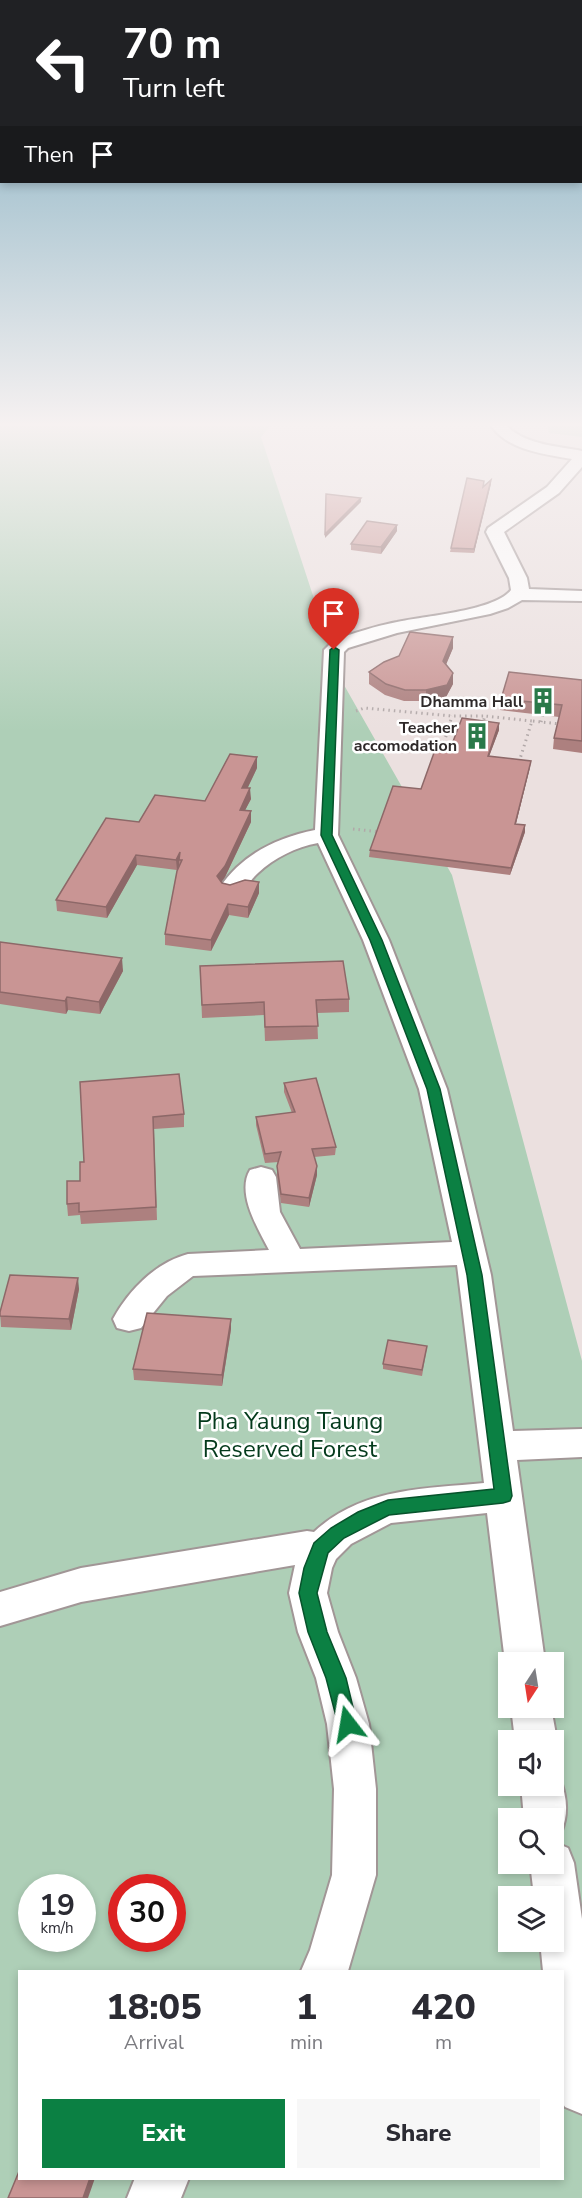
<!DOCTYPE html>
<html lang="en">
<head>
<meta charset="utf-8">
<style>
  body { margin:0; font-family:"Nunito Sans",sans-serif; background:#f7f7f7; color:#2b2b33; height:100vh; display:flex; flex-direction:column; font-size:22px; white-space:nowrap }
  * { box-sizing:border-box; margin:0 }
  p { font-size:20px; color:#7c7c81 }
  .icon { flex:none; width:33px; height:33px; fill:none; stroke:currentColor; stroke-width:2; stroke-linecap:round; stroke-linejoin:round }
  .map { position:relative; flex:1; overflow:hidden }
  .details { position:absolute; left:18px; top:1970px; width:546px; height:210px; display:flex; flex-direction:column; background:#fff; border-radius:0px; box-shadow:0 3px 9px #0003 }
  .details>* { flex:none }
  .banner { position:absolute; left:0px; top:0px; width:582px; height:183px; box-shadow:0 3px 9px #0003; background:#202124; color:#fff; overflow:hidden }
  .needle { width:39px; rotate:192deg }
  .buttons { position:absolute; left:498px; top:1652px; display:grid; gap:12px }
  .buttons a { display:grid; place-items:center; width:66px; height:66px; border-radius:0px; background:#fff; box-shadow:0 3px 9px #0003; font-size:30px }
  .speed { position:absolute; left:18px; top:1874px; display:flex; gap:12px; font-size:30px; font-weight:700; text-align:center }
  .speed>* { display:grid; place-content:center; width:78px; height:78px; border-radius:50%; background:#fff; box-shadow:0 3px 9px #0003; line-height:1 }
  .speed small { font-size:15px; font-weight:400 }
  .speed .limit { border:9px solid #d22; background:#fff; color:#111 }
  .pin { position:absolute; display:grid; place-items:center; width:51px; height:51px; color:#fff; margin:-62px -26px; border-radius:50% 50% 50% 0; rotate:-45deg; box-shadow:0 0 6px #0007 }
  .pin .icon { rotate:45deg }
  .me { position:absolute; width:66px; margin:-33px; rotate:346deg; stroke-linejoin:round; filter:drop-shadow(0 0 4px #0008) }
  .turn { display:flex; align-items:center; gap:21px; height:126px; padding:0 24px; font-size:27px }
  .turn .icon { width:78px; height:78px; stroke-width:2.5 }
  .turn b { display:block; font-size:42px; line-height:51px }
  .then { display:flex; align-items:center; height:57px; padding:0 24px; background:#0003; gap:12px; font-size:22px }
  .eta { display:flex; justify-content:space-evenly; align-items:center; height:102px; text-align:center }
  .eta b { font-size:36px; font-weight:800; line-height:42px }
  .cta { display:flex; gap:12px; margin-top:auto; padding:12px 24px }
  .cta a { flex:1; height:69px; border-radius:0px; background:#0b8043; color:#fff; font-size:24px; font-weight:800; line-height:69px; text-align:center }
  .cta a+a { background:#f7f7f7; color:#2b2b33 }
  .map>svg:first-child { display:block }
</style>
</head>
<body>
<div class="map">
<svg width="582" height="2198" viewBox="0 0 582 2198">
  <rect width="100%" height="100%" fill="#ebe0df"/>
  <g fill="#aecfb7" fill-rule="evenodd">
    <path d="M0,424H272L261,437L340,678L452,875L582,1361V2198H0ZM508,1662H554V1707H508ZM508,1740H554V1785H508ZM508,1818H554V1863H508ZM32,1887H82V1938H32ZM122,1887H172V1938H122ZM508,1896H554V1941H508ZM20,1971H562V2178H20Z"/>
    <path d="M547,424H582V437L549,433Z"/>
  </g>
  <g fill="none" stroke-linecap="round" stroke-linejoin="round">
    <defs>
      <g id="minor">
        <path d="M493,424H509L508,427C527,445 557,446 582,451V467L559,493L504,532L527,578L529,589L582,591V601L522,600L508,608L490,614L397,633L348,648L344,652L338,835L389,940L447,1089L491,1275L513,1431L582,1429V1457L517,1460L545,1662H508V1670L505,1662L487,1513L391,1523L351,1544L336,1559L332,1568L327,1593L338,1632L356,1678L369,1724L376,1789V1875L348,1971H301L310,1950L332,1875L334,1789L327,1724L316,1678L298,1632L289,1593L295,1565L81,1602L0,1626V1592L81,1568L307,1531L314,1532C361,1488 423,1489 484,1483L457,1265L193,1276L167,1296L141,1328L129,1331L117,1328L113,1319C129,1290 155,1263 188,1254L269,1250C258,1229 236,1193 250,1170L261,1167L272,1170L276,1177L280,1212L300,1249L452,1242L419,1089L363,940L318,843C296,847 274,858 258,873C252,878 248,886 242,891C236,895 230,894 223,892L220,887C243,854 276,838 315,830L324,650L334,640C355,633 375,626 397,622C423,616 495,611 511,590L509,578L486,532L488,528L547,487L572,459C545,454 510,451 492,427Z"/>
        <path d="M511,1707H551L557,1740L554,1747V1740H515Z"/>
        <path d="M554,1769L557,1771C566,1792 570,1811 561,1833L554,1836V1818H524L521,1785H554Z"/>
        <path d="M554,1842L568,1848L574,1863L582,1919V2114L565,2107L562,2102V1971H543L540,1941H554V1896H534L530,1863H554Z"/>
        <path d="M135,2178H189L181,2198H127Z"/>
      </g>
    </defs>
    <use href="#minor" stroke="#a19696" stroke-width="4"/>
    <g stroke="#b1a8a8" stroke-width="3" stroke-dasharray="1.5 4" stroke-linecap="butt">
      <path d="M356,711L364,708L452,716H485"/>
      <path d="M541,722L543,715"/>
      <path d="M482,725L485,716L532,721"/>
      <path d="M356,743L438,753"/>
      <path d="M441,753L452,716"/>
      <path d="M519,762L532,721L560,724"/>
      <path d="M353,829L381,832"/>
    </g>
    <use href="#minor" fill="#fff" fill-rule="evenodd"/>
  </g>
  <g fill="#ad807f">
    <path d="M491,480L474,553L450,552L451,548L483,486Z"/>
    <path d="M397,531L381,554L351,550V544Z"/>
    <path d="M453,637V648L446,664L453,673V684L446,697L426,701H404L385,695L369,684V672Z"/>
    <path d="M582,680V753L553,749L554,738L559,717L500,710L501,699Z"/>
    <path d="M499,723V730L489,756L530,767L516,824L525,832L510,875L369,857L370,850L421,789L449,752Z"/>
    <path d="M257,768L247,788L251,799L245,810L251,811V822L225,877L221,882L222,883L259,893L248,918L229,915L211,951L165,945V934L177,870L137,865L107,918L57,911L56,900L139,822L205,801Z"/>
    <path d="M0,942L123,971L100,1014L68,1010L66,1014L0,1004Z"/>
    <path d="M200,966L349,999V1012L317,1013L318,1039L265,1041L264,1015L202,1018Z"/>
    <path d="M80,1082L184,1114V1127L154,1129L157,1220L81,1224L80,1215L68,1216L67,1204L80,1181L84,1162Z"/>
    <path d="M284,1083L336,1147L335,1155L314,1157L317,1175L309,1207L281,1203L277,1175V1166L279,1162L265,1163L256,1125V1117L292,1113L284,1092Z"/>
    <path d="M79,1289L71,1330L1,1327L0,1312Z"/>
    <path d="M231,1329L222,1386L134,1380L133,1369Z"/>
    <path d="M427,1347L422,1376L383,1369V1364Z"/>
  </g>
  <g fill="#8d6868">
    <path d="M491,480V484L474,553V549Z"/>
    <path d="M361,498V502L325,538V534Z"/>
    <path d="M397,525V531L381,554V547Z"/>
    <path d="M453,637V648L443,672V661Z"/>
    <path d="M453,673V684L446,697L426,701V690Z"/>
    <path d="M499,723V730L487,762L488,756Z"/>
    <path d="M257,757V768L243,798L242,788Z"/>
    <path d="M531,761L530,767L514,831L515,824Z"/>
    <path d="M250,788L251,799L240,820V810Z"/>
    <path d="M251,811V822L225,877L218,887L217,876Z"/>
    <path d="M525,825V832L510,875L511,868Z"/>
    <path d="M180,852L179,860V866L177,870L176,860Z"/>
    <path d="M136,855L137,865L107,918L106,907Z"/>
    <path d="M259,882V893L248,918V907Z"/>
    <path d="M228,904L229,915L211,951V940Z"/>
    <path d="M122,958L123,971L100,1014L99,1002Z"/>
    <path d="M67,997L68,1010L66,1014L65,1001Z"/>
    <path d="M317,1166V1175L309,1207V1198Z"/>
    <path d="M78,1278L79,1289L71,1330L69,1319Z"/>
    <path d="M231,1319V1329L222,1386V1375Z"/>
    <path d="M90,2178H95L88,2198H83Z"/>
  </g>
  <g fill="#c99594" stroke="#8d6868" stroke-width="1.5">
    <path d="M467,478L484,481L483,487L491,480L474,549L451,548Z"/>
    <path d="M326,494L361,498L325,534Z"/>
    <path d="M367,521L397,525L381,547L351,544Z"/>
    <path d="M410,632L453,637L443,661L453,673L447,685L426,690H405L386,684L369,672L384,662L399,656Z"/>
    <path d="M509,672L582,680V741L554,738L562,705L501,699Z"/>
    <path d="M462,718L499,723L488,756L531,761L515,824L525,825L511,868L370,850L393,786L421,789L435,750L449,752Z"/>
    <path d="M230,754L257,757L242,788H250L240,810L251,811L225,866L217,876L222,883L230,885L245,880L259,882L248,907L228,904L211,940L165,934L177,871L182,860H179L180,852L176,860L136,855L106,907L56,900L106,818L139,822L155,795L205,801Z"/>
    <path d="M0,942L122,958L99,1002L67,997L65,1001L0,992Z"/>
    <path d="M343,961L349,999L316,1000L318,1026L265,1027L264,1002L202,1005L200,966Z"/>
    <path d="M179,1074L184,1114L153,1117L156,1207L79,1212V1203L67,1204V1181H80V1162H84L80,1082Z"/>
    <path d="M316,1078L336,1147L312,1149L317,1166L309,1198L281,1194L277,1166L281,1152L265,1154L256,1117L295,1112L284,1083Z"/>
    <path d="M10,1275L78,1278L69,1319L0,1316V1312Z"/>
    <path d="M147,1313L231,1319L222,1375L133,1369Z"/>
    <path d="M388,1340L427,1346L422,1370L383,1364Z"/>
    <path d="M20,2169V2178H90L83,2198H8Z"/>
  </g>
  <linearGradient id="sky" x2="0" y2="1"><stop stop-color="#77a8bc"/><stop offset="0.58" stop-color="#f6f1f1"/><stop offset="1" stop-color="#f6f1f1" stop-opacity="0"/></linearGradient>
  <rect width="582" height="732" fill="url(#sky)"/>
  <path fill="#0b8043" stroke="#07532c" stroke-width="1.5" d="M334,647L339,650L332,835L382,940L440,1089L482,1275L512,1496L510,1501L503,1503L389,1515L344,1538L328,1553L317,1593L327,1632L346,1678L357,1724L355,1731L348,1733L341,1731L338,1724L326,1678L308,1632L299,1593L304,1568L314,1543L331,1528L358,1512L388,1500L494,1489L467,1275L427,1089L370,940L321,835L330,650Z"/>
  <defs>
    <symbol id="building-bare" viewBox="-9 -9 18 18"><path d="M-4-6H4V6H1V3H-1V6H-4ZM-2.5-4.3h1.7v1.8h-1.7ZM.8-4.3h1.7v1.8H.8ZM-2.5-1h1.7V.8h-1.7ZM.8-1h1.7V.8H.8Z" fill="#2a7949" stroke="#fff" stroke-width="2.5" paint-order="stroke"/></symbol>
  </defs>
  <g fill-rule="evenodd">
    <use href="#building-bare" x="524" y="682" width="38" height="38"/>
    <use href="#building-bare" x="458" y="717" width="38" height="38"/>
  </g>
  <g text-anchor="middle" stroke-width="5" stroke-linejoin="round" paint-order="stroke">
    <g font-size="16" font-weight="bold" fill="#2e2929" stroke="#fff" text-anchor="end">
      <text x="523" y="707">Dhamma Hall</text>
      <text x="457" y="733">Teacher<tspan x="457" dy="18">accomodation</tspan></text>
    </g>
    <g font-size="24" fill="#043a1c" stroke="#fff">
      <text x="290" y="1429">Pha Yaung Taung<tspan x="290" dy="28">Reserved Forest</tspan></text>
    </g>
  </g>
</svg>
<div class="buttons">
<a><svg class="needle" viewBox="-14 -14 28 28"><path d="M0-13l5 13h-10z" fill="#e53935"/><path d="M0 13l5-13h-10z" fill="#7c7c81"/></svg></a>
<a><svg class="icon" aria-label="sound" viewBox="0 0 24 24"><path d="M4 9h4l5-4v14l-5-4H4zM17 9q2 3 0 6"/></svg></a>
<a><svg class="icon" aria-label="search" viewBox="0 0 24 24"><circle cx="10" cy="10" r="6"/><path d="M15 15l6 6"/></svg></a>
<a><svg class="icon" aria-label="layers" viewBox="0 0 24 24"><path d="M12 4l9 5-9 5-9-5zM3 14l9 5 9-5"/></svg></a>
</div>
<div class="speed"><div>19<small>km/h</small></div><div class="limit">30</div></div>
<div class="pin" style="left:334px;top:650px;background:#d93025"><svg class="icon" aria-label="arrive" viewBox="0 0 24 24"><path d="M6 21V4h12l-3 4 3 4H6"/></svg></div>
<svg class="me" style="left:348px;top:1724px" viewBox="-20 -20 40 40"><path d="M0-17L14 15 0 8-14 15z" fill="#0b8043" stroke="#fff" stroke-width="4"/></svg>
<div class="banner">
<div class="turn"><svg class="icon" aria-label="left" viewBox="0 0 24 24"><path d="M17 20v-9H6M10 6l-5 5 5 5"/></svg><div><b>70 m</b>Turn left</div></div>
<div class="then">Then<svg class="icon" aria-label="arrive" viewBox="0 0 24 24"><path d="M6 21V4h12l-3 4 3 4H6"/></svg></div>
</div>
<section class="details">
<div class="eta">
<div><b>18:05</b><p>Arrival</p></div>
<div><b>1</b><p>min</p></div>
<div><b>420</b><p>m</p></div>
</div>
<div class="cta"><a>Exit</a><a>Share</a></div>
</section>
</div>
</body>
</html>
